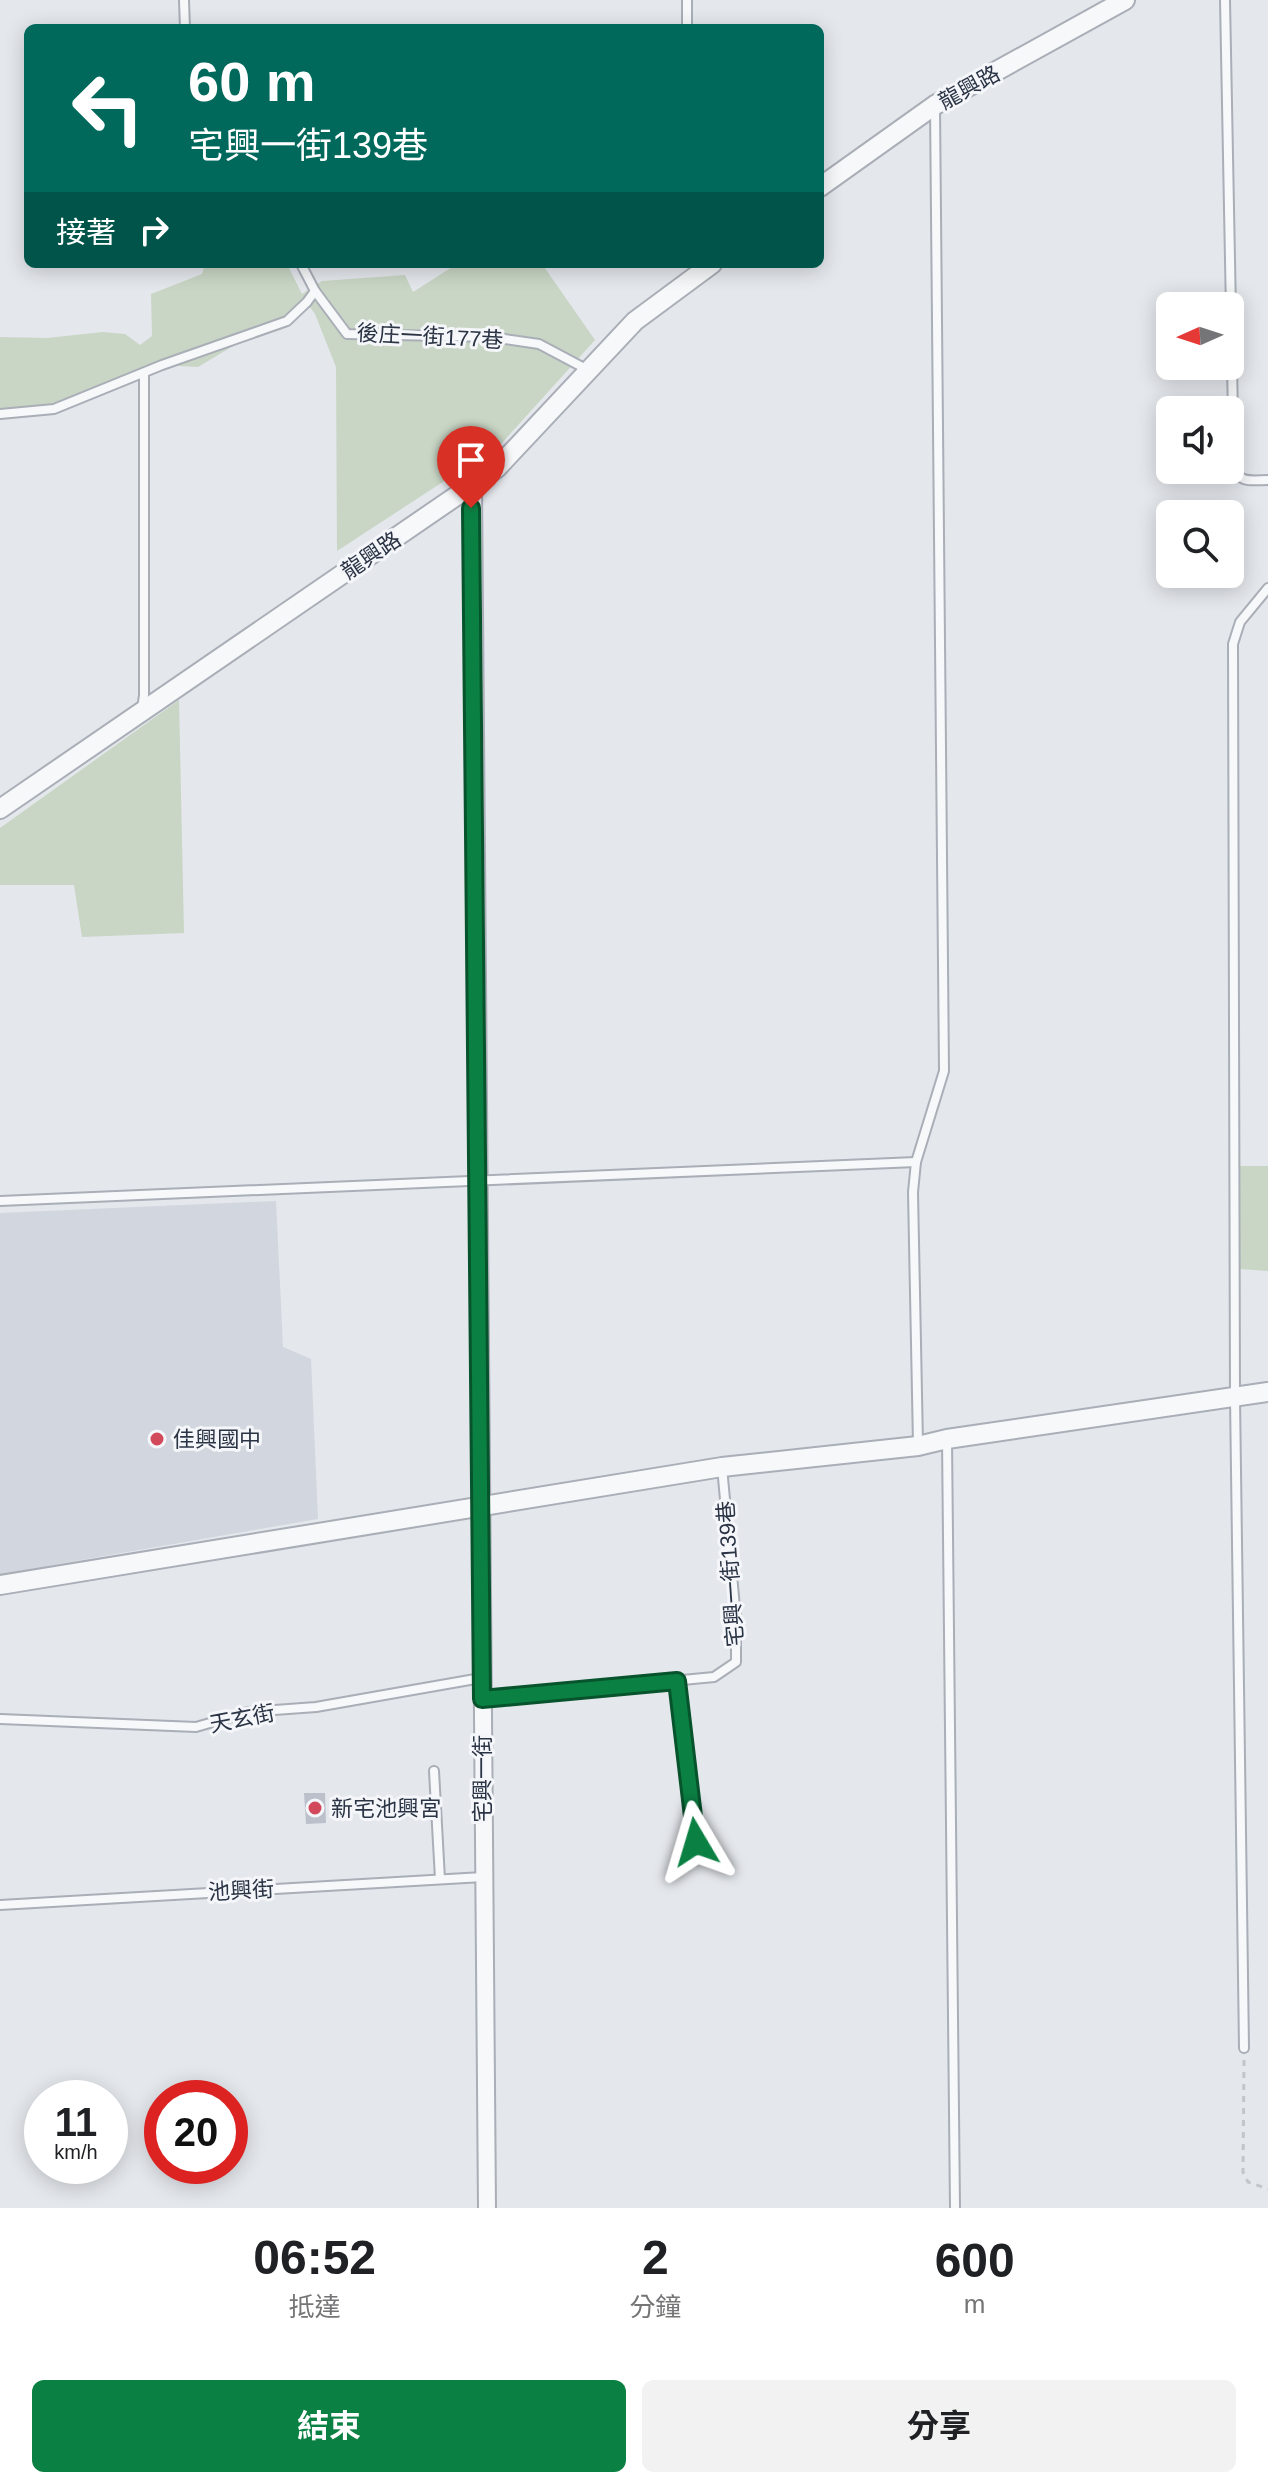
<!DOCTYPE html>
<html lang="zh-TW">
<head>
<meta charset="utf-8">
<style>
  body { margin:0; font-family:Arial,"Noto Sans TC",sans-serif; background:#f2f2f2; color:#202124; height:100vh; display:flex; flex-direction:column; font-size:30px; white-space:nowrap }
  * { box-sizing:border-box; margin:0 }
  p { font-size:26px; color:#757577 }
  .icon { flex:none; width:44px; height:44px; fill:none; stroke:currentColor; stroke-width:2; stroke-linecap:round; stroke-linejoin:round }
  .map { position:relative; height:2208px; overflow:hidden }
  .drawer { display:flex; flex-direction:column; background:#fff; flex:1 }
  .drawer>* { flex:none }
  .hud { position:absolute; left:24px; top:24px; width:800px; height:244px; border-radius:12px; box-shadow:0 4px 20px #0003; background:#00695c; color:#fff; overflow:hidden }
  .needle { width:52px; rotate:267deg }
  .controls { position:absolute; left:1156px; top:292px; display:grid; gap:16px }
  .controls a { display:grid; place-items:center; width:88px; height:88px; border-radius:12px; background:#fff; box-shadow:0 4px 20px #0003; font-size:40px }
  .speed { position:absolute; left:24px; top:2080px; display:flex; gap:16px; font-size:40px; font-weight:700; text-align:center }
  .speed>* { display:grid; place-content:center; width:104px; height:104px; border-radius:50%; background:#fff; box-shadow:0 4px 20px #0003; line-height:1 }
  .speed small { font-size:20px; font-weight:400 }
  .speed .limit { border:12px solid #d22; background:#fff; color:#111 }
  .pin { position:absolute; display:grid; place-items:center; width:68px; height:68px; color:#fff; margin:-82px -34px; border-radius:50% 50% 50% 0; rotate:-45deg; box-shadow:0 0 8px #0007 }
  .pin .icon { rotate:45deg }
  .me { position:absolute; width:88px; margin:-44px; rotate:353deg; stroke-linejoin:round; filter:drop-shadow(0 0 6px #0008) }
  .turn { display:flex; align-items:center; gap:28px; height:168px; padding:0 32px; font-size:36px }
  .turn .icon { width:104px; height:104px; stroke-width:2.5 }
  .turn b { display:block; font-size:56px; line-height:68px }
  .then { display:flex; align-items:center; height:76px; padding:0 32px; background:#0003; gap:16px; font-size:30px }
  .eta { display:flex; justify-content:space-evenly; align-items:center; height:136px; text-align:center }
  .eta b { font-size:48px; font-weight:700; line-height:56px }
  .cta { display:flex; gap:16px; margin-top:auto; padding:16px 32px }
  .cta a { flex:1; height:92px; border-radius:12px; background:#0b8043; color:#fff; font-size:32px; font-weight:700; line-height:92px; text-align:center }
  .cta a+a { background:#f2f2f2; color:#202124 }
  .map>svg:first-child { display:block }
</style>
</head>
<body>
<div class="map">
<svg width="1268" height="2208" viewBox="0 0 1268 2208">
  <rect width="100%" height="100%" fill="#e4e7ec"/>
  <path fill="#d2d6de" d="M276,1201L283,1347L311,1359L318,1519L0,1574V1213Z"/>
  <g fill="#c9d6c5">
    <path d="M205,264H287L302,294L322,281L405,275L413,292L457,264H542L595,340L501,444L337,551L336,367L315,314L307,303L287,321L255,333L198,367L162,365L54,409L0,414V337L47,338L103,332L125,334L140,345L152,336L151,294L202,274Z"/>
    <path d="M179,700L184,933L82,937L74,885H0V828Z"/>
    <path d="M1237,1166H1268V1271L1240,1269Z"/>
  </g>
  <path fill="#bbc0ca" d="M304,1793H325L326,1823L306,1824Z"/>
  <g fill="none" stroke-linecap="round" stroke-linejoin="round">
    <defs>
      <g id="service">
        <path d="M184,0L185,28"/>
        <path d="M1225,0L1234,468C1239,484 1254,480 1268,480"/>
        <path d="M687,28V0"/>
        <path d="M301,264L315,291L347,334L491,337L539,344L588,370"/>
        <path d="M0,414L54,409L162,365L287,321L307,302L315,291"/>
        <path d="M142,709L144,695V373"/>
        <path d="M0,1201L916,1162"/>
        <path d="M947,1440L955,2208"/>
        <path d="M918,1444L913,1192L916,1162L944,1071L935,106"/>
        <path d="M677,1681L696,1842"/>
        <path d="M483,1699L714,1677L736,1662V1618L722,1467"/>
        <path d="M0,1719L196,1727L248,1712L316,1707L481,1678"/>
        <path d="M434,1771L440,1879"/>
        <path d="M0,1905L483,1877"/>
        <path d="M1244,2048L1235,1398L1233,644L1240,622L1268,588"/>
      </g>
      <path id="minor" d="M473,486L487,2208"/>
      <g id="tertiary">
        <path d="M820,187L935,105L1125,0"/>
        <path d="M0,809L497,468L635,321L712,264"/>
        <path d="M0,1585L722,1467L918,1446L947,1439L1268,1392"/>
      </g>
    </defs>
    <use href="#service" stroke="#a9aeb7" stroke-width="12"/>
    <use href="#minor" stroke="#a9aeb7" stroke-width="20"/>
    <use href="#tertiary" stroke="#a9aeb7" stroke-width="22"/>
    <path stroke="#c2c5cb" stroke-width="3" stroke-dasharray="6 6" stroke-linecap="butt" d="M1244,2060L1243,2172L1248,2182L1268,2189"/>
    <use href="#service" stroke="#f7f8fa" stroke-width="8"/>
    <use href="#minor" stroke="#f7f8fa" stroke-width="16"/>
    <use href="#tertiary" stroke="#f7f8fa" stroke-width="18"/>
  </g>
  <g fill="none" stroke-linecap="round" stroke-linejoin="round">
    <defs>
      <path id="route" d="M471,508L482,1699L677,1681L696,1842"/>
    </defs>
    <use href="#route" stroke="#07532c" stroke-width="20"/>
    <use href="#route" stroke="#0b8043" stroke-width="14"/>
  </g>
  <g fill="#d1495b" stroke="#f4f6f9" stroke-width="3">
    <circle cx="157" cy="1439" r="8"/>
    <circle cx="315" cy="1808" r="8"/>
  </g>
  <g text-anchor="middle" stroke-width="6" stroke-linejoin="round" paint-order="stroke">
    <g font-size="22" fill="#2b3445" stroke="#f4f6f9">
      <text transform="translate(969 87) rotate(-29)" y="8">龍興路</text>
      <text transform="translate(430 336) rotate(3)" y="8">後庄一街177巷</text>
      <text transform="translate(371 555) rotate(-34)" y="8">龍興路</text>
      <text transform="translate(730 1574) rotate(-94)" y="8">宅興一街139巷</text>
      <text transform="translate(242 1718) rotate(-11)" y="8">天玄街</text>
      <text transform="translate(482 1779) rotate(-90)" y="8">宅興一街</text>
      <text transform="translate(241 1890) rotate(-3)" y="8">池興街</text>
    </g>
    <g font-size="22" fill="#2b3445" stroke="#f4f6f9" text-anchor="start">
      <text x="173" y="1447">佳興國中</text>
      <text x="331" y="1816">新宅池興宮</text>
    </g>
  </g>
</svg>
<div class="controls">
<a><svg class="needle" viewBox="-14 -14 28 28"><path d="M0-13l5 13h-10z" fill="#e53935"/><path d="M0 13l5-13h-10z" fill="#757577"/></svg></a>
<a><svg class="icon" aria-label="sound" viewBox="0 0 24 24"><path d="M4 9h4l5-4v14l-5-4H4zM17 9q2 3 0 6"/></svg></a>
<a><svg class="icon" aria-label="search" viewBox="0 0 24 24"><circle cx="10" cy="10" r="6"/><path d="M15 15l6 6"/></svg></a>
</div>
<div class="speed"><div>11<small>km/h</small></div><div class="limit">20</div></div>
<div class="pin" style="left:471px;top:508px;background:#d93025"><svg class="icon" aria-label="arrive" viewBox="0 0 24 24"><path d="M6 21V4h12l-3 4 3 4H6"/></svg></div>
<svg class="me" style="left:696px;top:1842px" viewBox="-20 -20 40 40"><path d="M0-17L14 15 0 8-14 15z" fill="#0b8043" stroke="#fff" stroke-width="4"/></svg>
<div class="hud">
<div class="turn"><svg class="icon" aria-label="left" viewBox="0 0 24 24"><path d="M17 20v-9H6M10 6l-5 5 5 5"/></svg><div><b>60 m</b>宅興一街139巷</div></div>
<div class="then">接著<svg class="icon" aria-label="right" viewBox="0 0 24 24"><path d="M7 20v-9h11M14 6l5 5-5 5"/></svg></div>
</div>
</div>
<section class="drawer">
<div class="eta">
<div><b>06:52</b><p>抵達</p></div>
<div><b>2</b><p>分鐘</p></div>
<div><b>600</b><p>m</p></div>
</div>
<div class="cta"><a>結束</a><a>分享</a></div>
</section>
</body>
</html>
